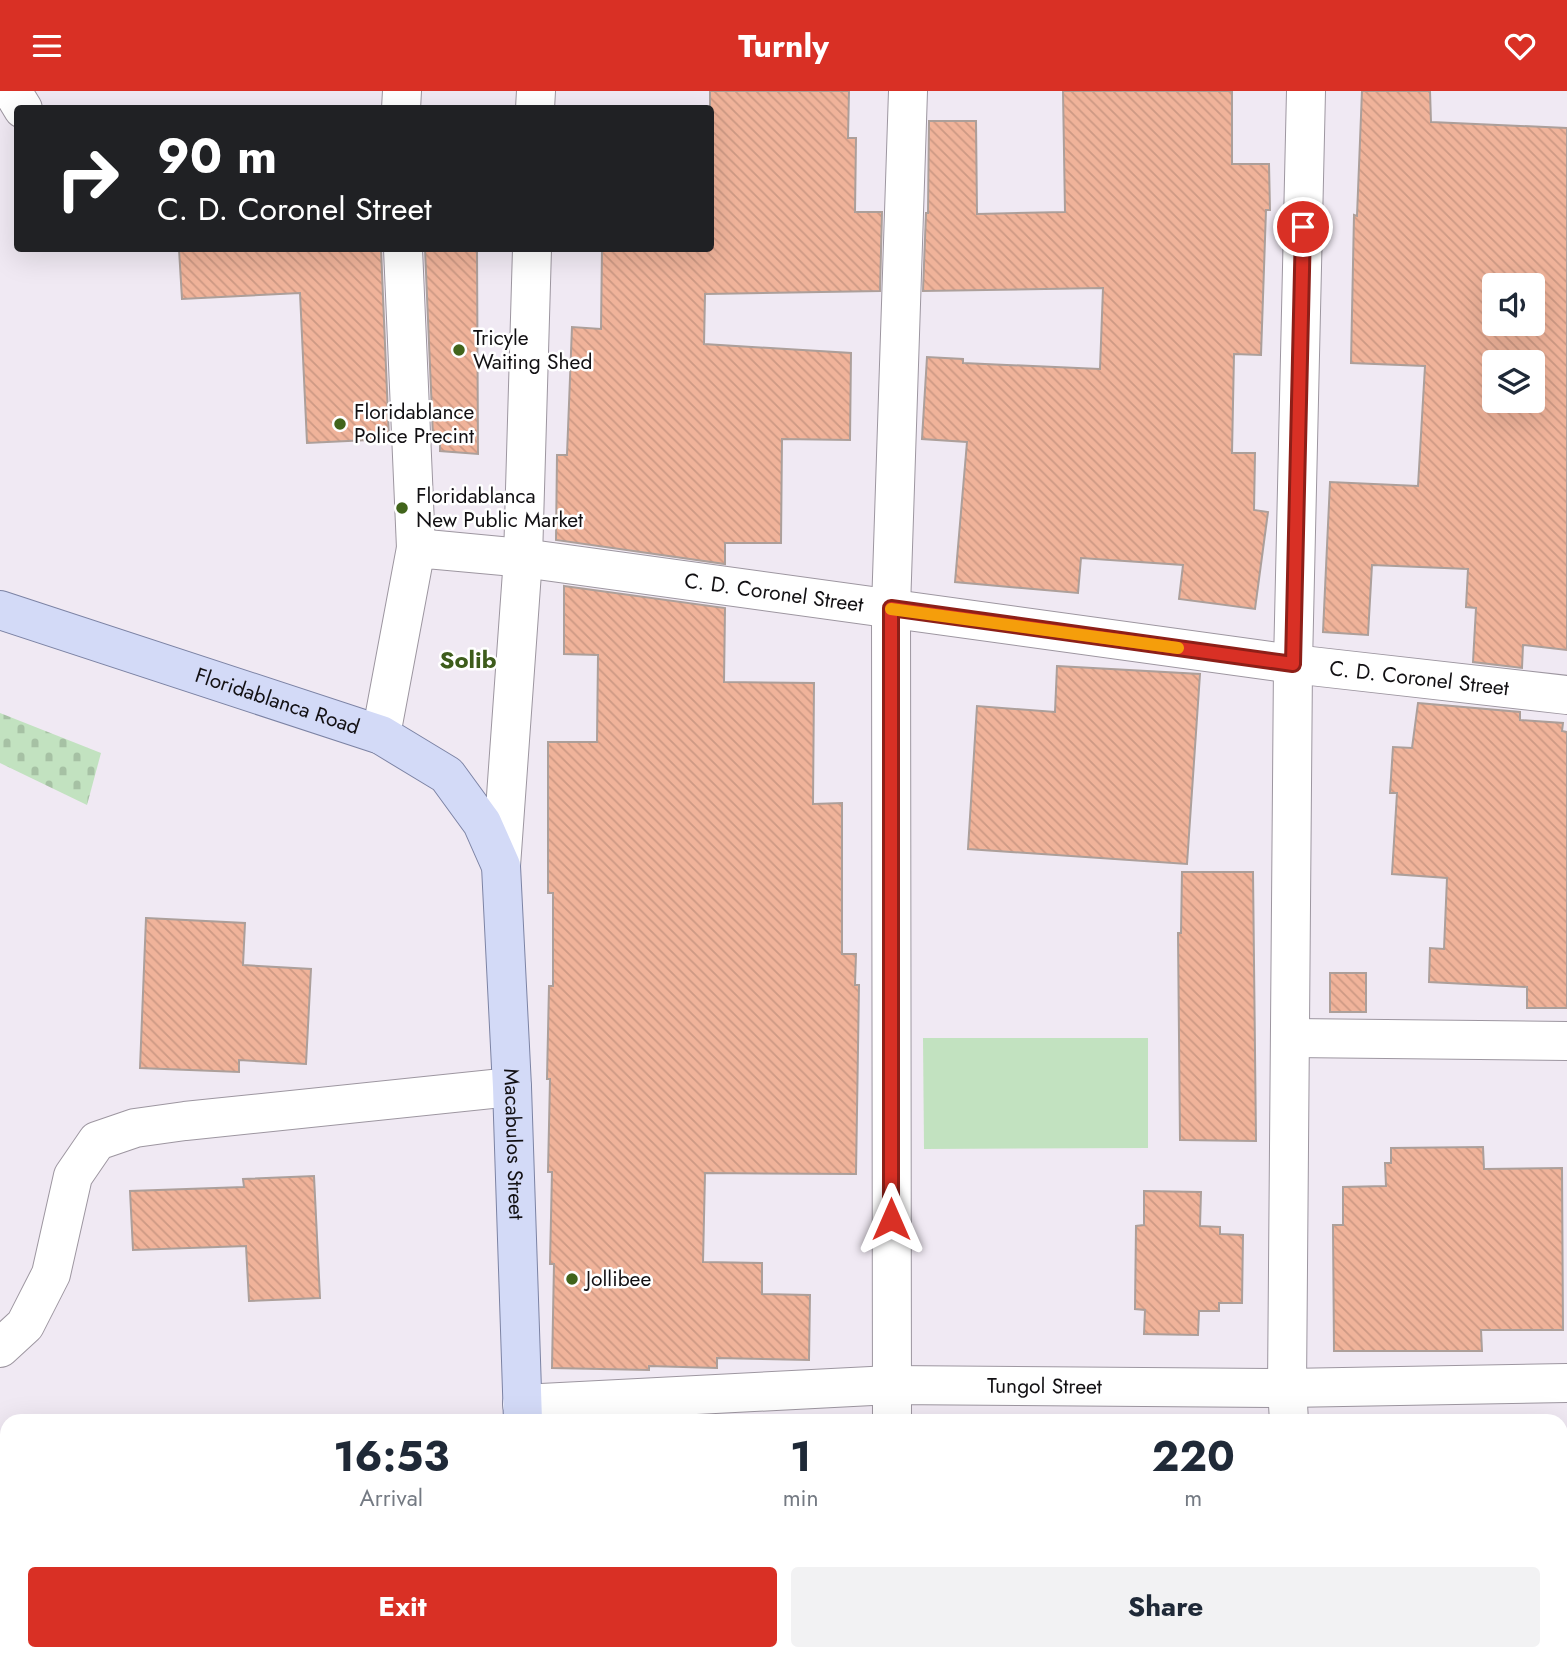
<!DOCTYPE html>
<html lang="en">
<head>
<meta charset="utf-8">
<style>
  body { margin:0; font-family:Jost,sans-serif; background:#f2f2f3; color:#1f2937; height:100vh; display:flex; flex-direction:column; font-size:26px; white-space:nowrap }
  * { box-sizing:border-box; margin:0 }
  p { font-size:23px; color:#747a83 }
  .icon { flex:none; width:38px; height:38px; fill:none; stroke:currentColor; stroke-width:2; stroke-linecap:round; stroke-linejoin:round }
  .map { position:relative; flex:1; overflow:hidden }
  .panel { position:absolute; left:0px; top:1323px; width:1568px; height:247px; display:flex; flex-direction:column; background:#fff; border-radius:21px 21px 0 0; box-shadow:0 7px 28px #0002 }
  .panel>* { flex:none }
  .banner { position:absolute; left:14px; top:14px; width:700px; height:147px; border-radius:7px; box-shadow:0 7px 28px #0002; background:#202124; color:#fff; overflow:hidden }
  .buttons { position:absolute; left:1482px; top:182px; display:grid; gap:14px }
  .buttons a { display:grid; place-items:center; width:63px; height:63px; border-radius:7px; background:#fff; box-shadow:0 7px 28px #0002; font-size:35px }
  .pin { position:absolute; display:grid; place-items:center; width:60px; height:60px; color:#fff; margin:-30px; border:4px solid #fff; border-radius:50%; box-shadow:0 2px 7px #0007 }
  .me { position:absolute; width:77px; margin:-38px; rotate:0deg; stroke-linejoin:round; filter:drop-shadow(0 0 5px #0008) }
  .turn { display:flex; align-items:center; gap:24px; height:147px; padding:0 28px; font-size:32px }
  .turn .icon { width:91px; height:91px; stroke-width:2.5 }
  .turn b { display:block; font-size:49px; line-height:60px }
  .eta { display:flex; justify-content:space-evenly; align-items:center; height:119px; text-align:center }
  .eta b { font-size:42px; font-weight:700; line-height:49px }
  .cta { display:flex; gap:14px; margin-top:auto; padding:14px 28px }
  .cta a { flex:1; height:80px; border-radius:7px; background:#d93025; color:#fff; font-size:28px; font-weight:700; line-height:80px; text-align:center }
  .cta a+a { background:#f2f2f3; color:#1f2937 }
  header { display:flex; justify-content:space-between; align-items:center; height:91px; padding:0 28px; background:#d93025; color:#fff; font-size:32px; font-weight:700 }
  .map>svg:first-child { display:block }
</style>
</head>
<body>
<header><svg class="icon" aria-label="menu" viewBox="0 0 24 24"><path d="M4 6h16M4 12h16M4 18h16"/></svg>Turnly<svg class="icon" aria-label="heart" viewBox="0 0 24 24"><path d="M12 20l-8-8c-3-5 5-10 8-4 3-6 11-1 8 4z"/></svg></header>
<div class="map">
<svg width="1567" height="1569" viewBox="0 0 1567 1569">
  <defs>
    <pattern id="cemetery-stones" width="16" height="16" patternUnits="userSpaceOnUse" patternTransform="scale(1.75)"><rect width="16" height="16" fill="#c2e2c0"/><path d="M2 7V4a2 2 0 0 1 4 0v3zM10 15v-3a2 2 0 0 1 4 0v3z" fill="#a6c1a4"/></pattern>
    <pattern id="building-back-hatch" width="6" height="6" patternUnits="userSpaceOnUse" patternTransform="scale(1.75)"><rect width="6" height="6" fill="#f0b39a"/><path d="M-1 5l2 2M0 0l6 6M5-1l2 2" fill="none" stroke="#cd9984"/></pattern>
  </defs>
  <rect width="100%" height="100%" fill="#f0e9f3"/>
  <path fill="url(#cemetery-stones)" d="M0,622L101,662L87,714L0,672Z"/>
  <path fill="#c2e2c0" d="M923,947H1148V1057L924,1058Z"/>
  <g fill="url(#building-back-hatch)" stroke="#ac9f9a" stroke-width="2" fill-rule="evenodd">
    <path d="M710,0H849L848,47H856L855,121H882L880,200L705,203L704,253L851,262L850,349L782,348L781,452H725V473L556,449L557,364H567L572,236L601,238L602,158H710Z"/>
    <path d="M1063,0H1232V73H1269L1270,119H1266L1261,264L1234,263L1232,362H1255L1254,419L1268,421L1255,518L1179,508L1183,474L1081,467L1078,502L955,491L967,351L922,348L927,266L963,268V272L1100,278L1103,197L923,200L926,122H928L929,30H976L977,123L1065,121Z"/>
    <path d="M1362,0H1430L1431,31L1567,37V559L1523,554L1522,577L1473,571L1476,517L1466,516L1468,478L1372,474L1368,544L1323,541L1330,391L1418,395L1425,275L1351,272L1354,124L1357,125ZM1494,194H1533V233H1494ZM1494,271H1533V310H1494Z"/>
    <path d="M179,158H381L389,348L307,352L300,202L182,208Z"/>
    <path d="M425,158H477L478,363L440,360V346H433Z"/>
    <path d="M564,495L725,517L724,591L814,592L813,713L842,712V863H856L855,894H859L856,1083L705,1082L703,1171L762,1172V1203L810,1204L809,1269L717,1267V1277L649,1275V1279L552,1277L554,1173H550L552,1081H548L550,988H547L549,895H553V802H548V651H597L598,564L564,563Z"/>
    <path d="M1057,575L1200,583L1187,773L968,758L977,615L1055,621Z"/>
    <path d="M1418,612L1520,621V629L1563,632L1562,640L1567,641V917H1527V896L1429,891L1430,857L1444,858L1447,787L1392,783L1397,702H1390L1393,656L1412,657Z"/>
    <path d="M1182,781H1253L1256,1050L1180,1049L1178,842H1181Z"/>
    <path d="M146,827L245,832L243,874L311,878L306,973L239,969V981L140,977Z"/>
    <rect x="1330" y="882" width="36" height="39"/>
    <path d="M1483,1056L1484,1078L1562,1077L1563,1239H1481L1482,1260H1334L1333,1134H1343V1096L1386,1095L1385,1072H1391V1057Z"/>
    <path d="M314,1085L320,1207L249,1210L246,1155L133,1159L130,1100L244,1096L243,1088Z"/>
    <path d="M1144,1100L1201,1101L1200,1135L1220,1136V1143L1243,1144L1242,1212H1219V1220H1199L1198,1244L1144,1243L1145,1219L1135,1218L1136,1135L1144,1134Z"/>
  </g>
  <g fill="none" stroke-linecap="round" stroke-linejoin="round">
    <defs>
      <g id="minor">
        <path d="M12,0L23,18"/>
        <path d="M401,18L402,0"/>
        <path d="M535,18L536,0"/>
        <path d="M403,158L416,457"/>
        <path id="s1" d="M381,644L416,457L523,467L1293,573L1567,604"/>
        <path d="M501,775L523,467L532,158"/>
        <path d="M1292,947L1567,950"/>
        <path d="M0,1257L25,1234L51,1183L73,1085L97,1050L135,1037L185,1030L512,996"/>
        <path id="s2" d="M522,1313L891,1294L1287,1297L1567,1292"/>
        <path d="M892,1330L891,517L908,0"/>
        <path d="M1289,1330L1287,1297L1293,573L1306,0"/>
        <path d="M1561,1523L1564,1516L1567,1517"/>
        <path d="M904,1563V1569"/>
        <path d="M1303,1563V1569"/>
        <path d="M1539,1569L1542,1563"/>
      </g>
      <g id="major">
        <path id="s3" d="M0,519L381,644L447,684L482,732L501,775L512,996L523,1330"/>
        <path d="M534,1563L535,1569"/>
      </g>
    </defs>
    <use href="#minor" stroke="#9d96a0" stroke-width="40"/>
    <use href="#major" stroke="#7c83a4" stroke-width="40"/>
    <use href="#minor" stroke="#fff" stroke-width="38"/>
    <use href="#major" stroke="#d3daf7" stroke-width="38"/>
  </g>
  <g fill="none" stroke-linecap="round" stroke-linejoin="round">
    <defs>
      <path id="route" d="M891,1128V517L1293,573L1303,136"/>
    </defs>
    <use href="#route" stroke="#8d1f18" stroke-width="18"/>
    <use href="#route" stroke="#d93025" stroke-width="12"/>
    <path stroke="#f59e0b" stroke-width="12" d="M891,518L1178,557"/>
  </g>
  <g fill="#41641b" stroke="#fff" stroke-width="2.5">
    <circle cx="459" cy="259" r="7"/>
    <circle cx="340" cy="333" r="7"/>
    <circle cx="402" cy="417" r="7"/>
    <circle cx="572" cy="1188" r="7"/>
  </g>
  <g text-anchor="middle" stroke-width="5" stroke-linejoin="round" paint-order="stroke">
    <g font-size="21" fill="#121013" stroke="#fff" text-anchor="start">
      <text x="473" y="254">Tricyle<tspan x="473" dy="24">Waiting Shed</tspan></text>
      <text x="354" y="328">Floridablance<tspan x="354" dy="24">Police Precint</tspan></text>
      <text x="416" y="412">Floridablanca<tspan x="416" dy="24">New Public Market</tspan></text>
      <text x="586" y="1195">Jollibee</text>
    </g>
    <g font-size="21" fill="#121013" stroke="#fff">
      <text dy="7" stroke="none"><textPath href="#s1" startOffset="551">C. D. Coronel Street</textPath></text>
      <text dy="7" stroke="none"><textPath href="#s1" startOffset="1202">C. D. Coronel Street</textPath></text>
      <text dy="7" stroke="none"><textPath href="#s3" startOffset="292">Floridablanca Road</textPath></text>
      <text dy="7" stroke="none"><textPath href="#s3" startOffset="863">Macabulos Street</textPath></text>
      <text dy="7" stroke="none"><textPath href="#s2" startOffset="523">Tungol Street</textPath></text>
    </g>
    <g font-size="24" font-weight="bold" fill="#3d5c1b" stroke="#fff">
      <text x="468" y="577">Solib</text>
    </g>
  </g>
</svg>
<div class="buttons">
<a><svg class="icon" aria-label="sound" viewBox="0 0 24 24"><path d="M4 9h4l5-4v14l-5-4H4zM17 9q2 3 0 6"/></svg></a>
<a><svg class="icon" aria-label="layers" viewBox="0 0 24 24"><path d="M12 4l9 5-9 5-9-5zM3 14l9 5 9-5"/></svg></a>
</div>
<div class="pin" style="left:1303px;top:136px;background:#d93025"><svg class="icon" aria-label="arrive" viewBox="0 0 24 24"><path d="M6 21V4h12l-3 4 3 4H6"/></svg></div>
<svg class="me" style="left:891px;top:1128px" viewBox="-20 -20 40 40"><path d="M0-17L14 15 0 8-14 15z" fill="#d93025" stroke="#fff" stroke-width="4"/></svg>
<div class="banner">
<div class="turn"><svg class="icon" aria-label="right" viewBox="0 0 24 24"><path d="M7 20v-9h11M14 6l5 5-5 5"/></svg><div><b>90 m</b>C. D. Coronel Street</div></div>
</div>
<section class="panel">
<div class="eta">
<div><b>16:53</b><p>Arrival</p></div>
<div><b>1</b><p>min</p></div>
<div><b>220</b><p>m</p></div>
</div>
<div class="cta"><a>Exit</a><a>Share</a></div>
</section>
</div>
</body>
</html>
